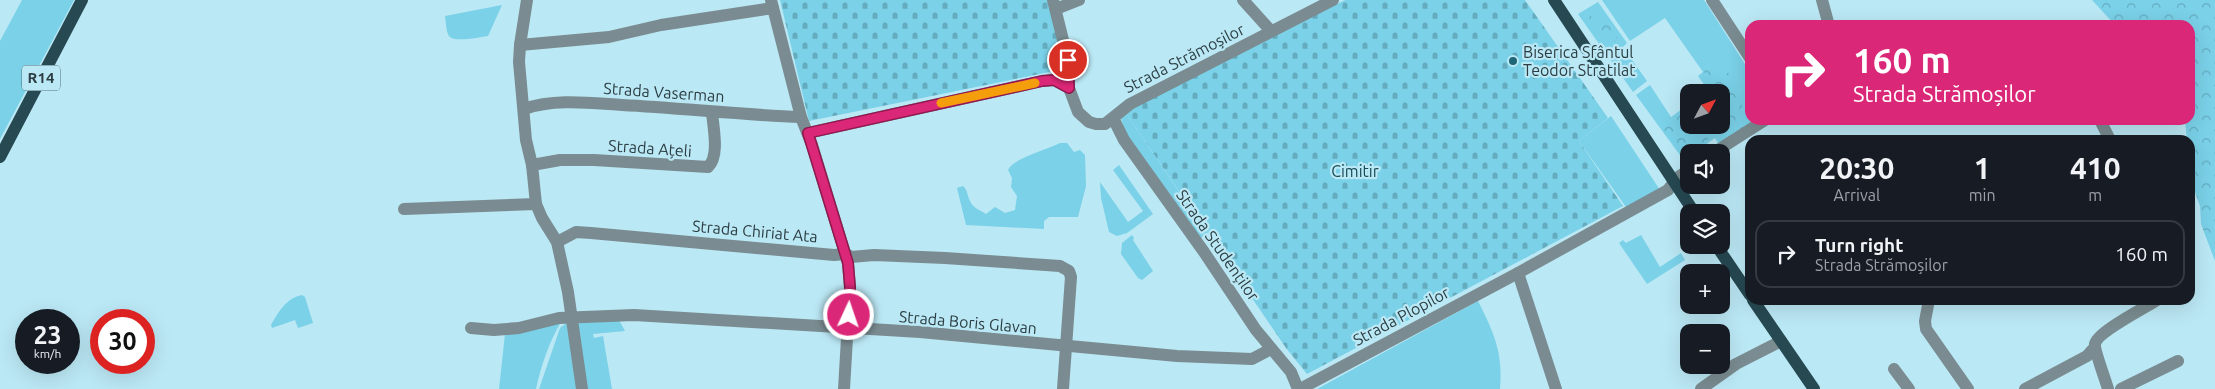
<!DOCTYPE html>
<html lang="en">
<head>
<meta charset="utf-8">
<style>
  body { margin:0; font-family:Ubuntu,sans-serif; background:#242831; color:#f1f3f6; height:100vh; display:flex; flex-direction:column; font-size:19px; white-space:nowrap }
  * { box-sizing:border-box; margin:0 }
  p { font-size:16px; color:#9ea1a6 }
  .icon { flex:none; width:28px; height:28px; fill:none; stroke:currentColor; stroke-width:2; stroke-linecap:round; stroke-linejoin:round }
  .map { position:relative; flex:1; overflow:hidden }
  .details { position:absolute; left:1745px; top:135px; width:450px; height:170px; display:flex; flex-direction:column; background:#171b24; border-radius:15px; box-shadow:0 5px 20px #0002 }
  .details>* { flex:none }
  .top-card { position:absolute; left:1745px; top:20px; width:450px; height:105px; border-radius:15px; box-shadow:0 5px 20px #0002; background:#db2777; color:#fff; overflow:hidden }
  .needle { width:32px; rotate:49deg }
  .buttons { position:absolute; left:1680px; top:84px; display:grid; gap:10px }
  .buttons a { display:grid; place-items:center; width:50px; height:50px; border-radius:10px; background:#171b24; box-shadow:0 5px 20px #0002; font-size:25px }
  .speed { position:absolute; left:15px; top:309px; display:flex; gap:10px; font-size:25px; font-weight:700; text-align:center }
  .speed>* { display:grid; place-content:center; width:65px; height:65px; border-radius:50%; background:#171b24; box-shadow:0 5px 20px #0002; line-height:1 }
  .speed small { font-size:12px; font-weight:400 }
  .speed .limit { border:8px solid #d22; background:#fff; color:#111 }
  .pin { position:absolute; display:grid; place-items:center; width:42px; height:42px; color:#fff; margin:-21px; border:2px solid #fff; border-radius:50%; box-shadow:0 1px 5px #0007 }
  .me { position:absolute; width:55px; margin:-28px; rotate:3deg; stroke-linejoin:round; filter:drop-shadow(0 0 4px #0008) }
  .turn { display:flex; align-items:center; gap:18px; height:105px; padding:0 25px; font-size:22px }
  .turn .icon { width:65px; height:65px; stroke-width:2.5 }
  .turn b { display:block; font-size:35px; line-height:42px }
  .eta { display:flex; justify-content:space-evenly; align-items:center; height:85px; text-align:center }
  .eta b { font-size:30px; font-weight:700; line-height:35px }
  ul { padding:0; list-style:none }
  li { display:flex; align-items:center; gap:15px; height:68px; margin:0 10px 8px; padding:0 15px; border:2px solid #363941; border-radius:15px }
  li div { flex:1 }
  li b { display:block; font-size:19px }
  li em { font-style:normal }
  .map>svg:first-child { display:block }
</style>
</head>
<body>
<div class="map">
<svg width="2215" height="389" viewBox="0 0 2215 389">
  <defs>
    <pattern id="forest-crowns" width="20" height="18" patternUnits="userSpaceOnUse" patternTransform="scale(1.25)"><rect width="20" height="18" fill="#7ad1e8"/><path d="M2 6a3 3 0 1 1 6 0M12 15a3 3 0 1 1 6 0" fill="none" stroke="#64abbe"/></pattern>
    <pattern id="cemetery-stones" width="16" height="16" patternUnits="userSpaceOnUse" patternTransform="scale(1.25)"><rect width="16" height="16" fill="#7ad1e8"/><path d="M2 7V4a2 2 0 0 1 4 0v3zM10 15v-3a2 2 0 0 1 4 0v3z" fill="#64abbe"/></pattern>
  </defs>
  <rect width="100%" height="100%" fill="#bbe8f5"/>
  <g fill="#7ad1e8">
    <path d="M22,0H74L0,139V41Z"/>
    <path d="M1602,0H1704L1750,72V120L1719,145L1715,138L1702,147L1705,152H1689V159L1685,162L1636,95L1650,85L1671,117L1689,104V125H1721V92H1705L1708,90L1698,76L1703,72L1665,18L1630,41Z"/>
    <path d="M1598,2L1627,43L1623,47L1647,81L1633,92L1578,14Z"/>
    <path d="M502,5L488,36C481,37 453,43 449,36C446,32 446,22 445,16Z"/>
    <path d="M1125,112L1207,233L1201,238L1125,132L1121,118Z"/>
    <path d="M1611,116L1660,190L1626,207L1579,141Z"/>
    <path d="M1060,143H1067L1074,152L1080,150L1085,155L1086,186L1078,217H1049L1044,221V229L966,225L957,188L963,186C968,191 967,195 970,201C973,208 980,210 986,214L995,207L1005,213L1015,210L1017,196L1011,187L1012,178L1008,170C1013,158 1047,150 1060,143Z"/>
    <path d="M1119,165L1153,214L1127,233L1117,236L1109,232L1101,198L1100,182L1128,222L1143,211L1113,170Z"/>
    <path d="M1132,235L1134,238L1133,240L1153,271L1142,280L1138,278L1121,254L1122,243Z"/>
    <path d="M1641,235L1660,267L1681,253L1685,260L1647,284L1619,243L1623,240L1626,243Z"/>
    <path d="M302,295L305,297L313,323L298,328L295,320L272,328L271,325C278,313 286,298 302,295Z"/>
    <path d="M1478,301C1494,333 1503,352 1500,389H1317Z"/>
    <path d="M576,319L619,320L625,331L593,334L594,338L603,336L612,389H586Z"/>
    <path d="M569,321L579,389H539L560,328Z"/>
    <path d="M561,322C549,342 541,366 536,389H499L505,334Z"/>
  </g>
  <g fill="url(#forest-crowns)">
    <path d="M2092,0H2215V261L2201,224L2200,206L2190,178V140H2187L2185,120H2190V25H2115Z"/>
    <path d="M1585,14L1606,22L1617,33V38L1613,39L1616,42L1612,45L1601,39L1582,16Z"/>
    <path d="M1710,66L1717,73H1730C1739,83 1736,98 1745,110H1750V120H1756C1747,126 1737,133 1727,136C1713,141 1706,132 1699,152H1689V158L1684,159L1662,127L1689,107V125H1721V92H1712L1710,85L1703,76L1705,68Z"/>
  </g>
  <g fill="url(#cemetery-stones)">
    <path d="M780,0H1048L1064,69L809,121Z"/>
    <path d="M1345,0H1525L1608,118L1579,141L1623,206L1307,374L1286,348L1125,112Z"/>
  </g>
  <g fill="none" stroke-linecap="round" stroke-linejoin="round">
    <g stroke="#7a8c91" stroke-width="12">
      <path d="M527,0L520,45L519,62L526,140L532,165L536,204L542,218L557,242L568,292L582,389"/>
      <path d="M771,0L801,117L812,145L848,263L850,287L844,389"/>
      <path d="M1053,0L1068,60L1069,88"/>
      <path d="M1243,0L1271,31"/>
      <path d="M1712,0L1750,58"/>
      <path d="M1822,0L1828,22"/>
      <path d="M1056,9L1079,0"/>
      <path d="M520,45L609,37L661,25L773,8"/>
      <path d="M524,109C554,98 591,103 622,105C682,108 741,115 801,117"/>
      <path d="M1113,118L1124,140L1204,252L1256,330L1291,372L1298,389"/>
      <path d="M2100,120L2110,140"/>
      <path d="M808,133L1042,81L1055,80L1069,88L1078,112L1089,122L1096,124H1105L1130,104L1333,0"/>
      <path d="M1715,152L1765,120"/>
      <path d="M532,165L560,160H594L708,167C720,156 713,127 712,112"/>
      <path d="M404,209L536,204"/>
      <path d="M557,242L576,232L591,233L834,255L846,254L851,257L874,255L945,258L1060,266L1069,271L1071,277L1063,389"/>
      <path d="M1518,273L1556,389"/>
      <path d="M1929,300L1925,321L1926,329L1968,389"/>
      <path d="M471,328L494,330L519,328L559,318L634,315L920,332L1177,356L1252,359L1271,349"/>
      <path d="M1894,369L1909,389"/>
      <path d="M1300,389L1518,273L1668,190L1678,177L1689,170"/>
      <path d="M1701,389L1736,364L1781,341"/>
      <path d="M2025,389L2087,356L2095,347"/>
      <path d="M2108,389C2106,381 2094,350 2095,344C2097,332 2145,308 2157,300"/>
      <path d="M2121,389L2178,361"/>
    </g>
    <g stroke="#274952" stroke-width="12">
      <path d="M1554,0L1694,212"/>
      <path d="M0,157L82,0"/>
      <path d="M1716,245L1750,295"/>
      <path d="M1753,300L1814,389"/>
    </g>
  </g>
  <g fill="none" stroke-linecap="round" stroke-linejoin="round">
    <defs>
      <path id="route" d="M849,315L850,287L848,263L808,133L1042,81L1054,80L1069,88L1068,60"/>
    </defs>
    <use href="#route" stroke="#8e194d" stroke-width="12"/>
    <use href="#route" stroke="#db2777" stroke-width="9"/>
    <path stroke="#f59e0b" stroke-width="9" d="M941,103L1035,83"/>
  </g>
  <circle fill="#206676" stroke="#bbe8f5" stroke-width="2" cx="1513" cy="61" r="5"/>
  <g text-anchor="middle" stroke-width="4.5" stroke-linejoin="round" paint-order="stroke">
    <rect fill="#bbe8f5" stroke="#577178" stroke-width="1" x="22" y="65.5" width="38" height="25" rx="4"/>
    <g font-size="15" font-weight="bold" fill="#2c3e43">
      <text x="41" y="83">R14</text>
    </g>
    <g font-size="16" fill="#2c3e43" stroke="#bbe8f5" text-anchor="start">
      <text x="1523" y="58">Biserica Sfântul<tspan x="1523" dy="18">Teodor Stratilat</tspan></text>
    </g>
    <g font-size="16" fill="#2c3e43" stroke="#bbe8f5">
      <text transform="translate(1184 58) rotate(-27)" y="6">Strada Strămoșilor</text>
      <text transform="translate(664 92) rotate(4)" y="6">Strada Vaserman</text>
      <text transform="translate(650 148) rotate(4)" y="6">Strada Ațeli</text>
      <text transform="translate(755 231) rotate(5)" y="6">Strada Chiriat Ata</text>
      <text transform="translate(1218 245) rotate(55)" y="6">Strada Studenților</text>
      <text transform="translate(1401 316) rotate(-28)" y="6">Strada Plopilor</text>
      <text transform="translate(968 322) rotate(5)" y="6">Strada Boris Glavan</text>
    </g>
    <g font-size="16" fill="#164a56" stroke="#bbe8f5">
      <text x="1355" y="177">Cimitir</text>
    </g>
  </g>
</svg>
<div class="buttons">
<a><svg class="needle" viewBox="-14 -14 28 28"><path d="M0-13l5 13h-10z" fill="#e53935"/><path d="M0 13l5-13h-10z" fill="#9ea1a6"/></svg></a>
<a><svg class="icon" aria-label="sound" viewBox="0 0 24 24"><path d="M4 9h4l5-4v14l-5-4H4zM17 9q2 3 0 6"/></svg></a>
<a><svg class="icon" aria-label="layers" viewBox="0 0 24 24"><path d="M12 4l9 5-9 5-9-5zM3 14l9 5 9-5"/></svg></a>
<a>+</a>
<a>−</a>
</div>
<div class="speed"><div>23<small>km/h</small></div><div class="limit">30</div></div>
<div class="pin" style="left:1068px;top:60px;background:#d93025"><svg class="icon" aria-label="arrive" viewBox="0 0 24 24"><path d="M6 21V4h12l-3 4 3 4H6"/></svg></div>
<svg class="me" style="left:849px;top:315px" viewBox="-20 -20 40 40"><circle r="17" fill="#db2777" stroke="#fff" stroke-width="3"/><path d="M0-11L8 9 0 5-8 9z" fill="#fff"/></svg>
<div class="top-card">
<div class="turn"><svg class="icon" aria-label="right" viewBox="0 0 24 24"><path d="M7 20v-9h11M14 6l5 5-5 5"/></svg><div><b>160 m</b>Strada Strămoșilor</div></div>
</div>
<section class="details">
<div class="eta">
<div><b>20:30</b><p>Arrival</p></div>
<div><b>1</b><p>min</p></div>
<div><b>410</b><p>m</p></div>
</div>
<ul>
<li><svg class="icon" aria-label="right" viewBox="0 0 24 24"><path d="M7 20v-9h11M14 6l5 5-5 5"/></svg><div><b>Turn right</b><p>Strada Strămoșilor</p></div><em>160 m</em></li>
</ul>
</section>
</div>
</body>
</html>
